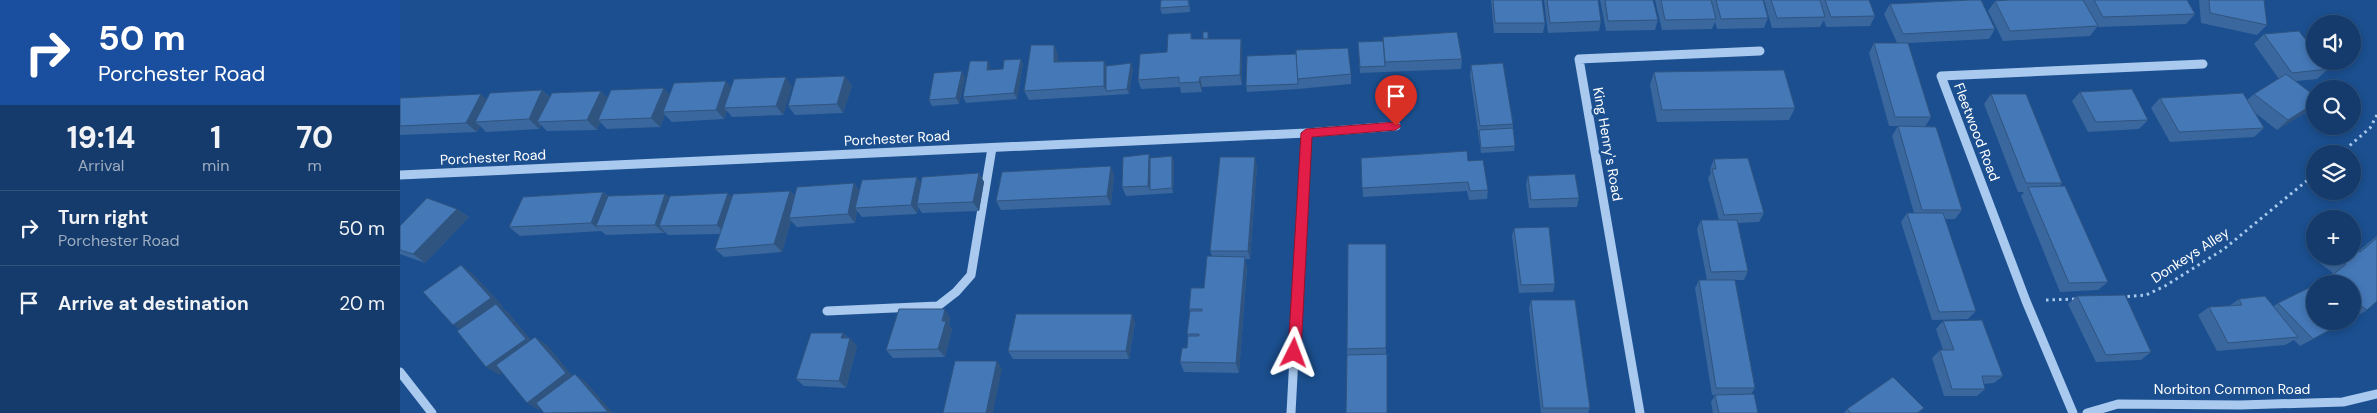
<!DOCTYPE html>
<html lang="en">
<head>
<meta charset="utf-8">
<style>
  body { margin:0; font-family:"DM Sans",sans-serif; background:#214673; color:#f1f3f6; height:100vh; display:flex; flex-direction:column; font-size:19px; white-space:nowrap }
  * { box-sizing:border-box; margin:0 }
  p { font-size:16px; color:#9dadc1 }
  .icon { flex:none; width:28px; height:28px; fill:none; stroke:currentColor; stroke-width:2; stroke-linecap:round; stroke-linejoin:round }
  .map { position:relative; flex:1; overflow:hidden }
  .side { display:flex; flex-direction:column; background:#143b6b; width:400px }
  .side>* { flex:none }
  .guide { background:#1a4fa0; color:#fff; overflow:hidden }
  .controls { position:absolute; left:1906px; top:15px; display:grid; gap:10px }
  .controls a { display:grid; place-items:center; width:55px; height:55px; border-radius:50%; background:#143b6b; box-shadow:0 2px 8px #0003,0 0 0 1px #33557e; font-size:25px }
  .pin { position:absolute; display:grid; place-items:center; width:42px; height:42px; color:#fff; margin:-51px -21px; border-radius:50% 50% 50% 0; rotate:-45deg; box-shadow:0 0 5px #0007 }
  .pin .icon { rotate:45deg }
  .me { position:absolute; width:55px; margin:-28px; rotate:3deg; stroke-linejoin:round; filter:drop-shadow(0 0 4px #0008) }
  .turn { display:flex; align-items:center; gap:18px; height:105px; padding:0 15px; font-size:22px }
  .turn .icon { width:65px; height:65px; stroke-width:2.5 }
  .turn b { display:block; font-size:35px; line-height:42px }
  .eta { display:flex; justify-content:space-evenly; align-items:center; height:85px; text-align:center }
  .eta b { font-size:30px; font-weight:800; line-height:35px }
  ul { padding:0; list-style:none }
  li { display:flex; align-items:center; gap:15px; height:75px; padding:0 15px; border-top:1px solid #33557e }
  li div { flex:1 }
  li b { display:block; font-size:19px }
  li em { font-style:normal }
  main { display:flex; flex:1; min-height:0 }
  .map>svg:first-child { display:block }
</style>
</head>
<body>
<main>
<section class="side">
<div class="guide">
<div class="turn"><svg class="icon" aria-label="right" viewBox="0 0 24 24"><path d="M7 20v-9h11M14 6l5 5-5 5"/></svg><div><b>50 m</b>Porchester Road</div></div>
</div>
<div class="eta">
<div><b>19:14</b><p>Arrival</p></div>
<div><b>1</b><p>min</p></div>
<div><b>70</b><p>m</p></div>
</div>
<ul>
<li><svg class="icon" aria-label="right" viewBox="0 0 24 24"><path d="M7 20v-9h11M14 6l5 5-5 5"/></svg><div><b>Turn right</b><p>Porchester Road</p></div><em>50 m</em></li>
<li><svg class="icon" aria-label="arrive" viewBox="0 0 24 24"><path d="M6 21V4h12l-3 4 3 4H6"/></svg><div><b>Arrive at destination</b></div><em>20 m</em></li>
</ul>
</section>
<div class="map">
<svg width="1977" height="413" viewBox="0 0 1977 413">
  <rect width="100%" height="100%" fill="#1b4f8f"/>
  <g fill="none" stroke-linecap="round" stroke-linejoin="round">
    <g stroke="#a9c9ee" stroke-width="3" stroke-dasharray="2.5 4" stroke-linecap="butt">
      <path d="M1940,154L1970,128L1977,115"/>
      <path d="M1721,297L1746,295L1765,286L1824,249L1915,174"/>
      <path d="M1646,300L1678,299"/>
    </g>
    <g stroke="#a9c9ee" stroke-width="9">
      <path d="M0,175L906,133L996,126"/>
      <path d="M427,311L538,306L556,292L571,275L592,148"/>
      <path d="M0,372L32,413"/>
      <path d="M891,413L906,133"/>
      <path d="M1240,413L1179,59L1360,51"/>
      <path d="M1673,413L1626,301L1541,76L1803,64"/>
      <path d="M1687,413L1718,404L1840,405L1943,402L1977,394"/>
    </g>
  </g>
  <g fill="#3a679d">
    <path d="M789,0L790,12L762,14L760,8Z"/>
    <path d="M1091,0H1142L1145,23L1143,33H1094Z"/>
    <path d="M1144,0H1198L1201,21L1199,31L1148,33Z"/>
    <path d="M1200,0H1253L1258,20L1255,30L1206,31Z"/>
    <path d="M1255,0H1363L1368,18L1364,28L1317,29L1315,22L1312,29L1262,30Z"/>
    <path d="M1364,0H1469L1475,16L1470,26L1426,27L1424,20L1420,27L1372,28Z"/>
    <path d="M1609,0H1787L1795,14L1786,24L1697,27L1690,36L1603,41L1588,11L1595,1Z"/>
    <path d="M1799,0H1864L1867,25L1857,35L1801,23Z"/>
    <path d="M1490,4L1595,29L1589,39L1508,43L1531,117L1525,127L1562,210L1555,219H1545L1576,311L1568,319L1532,320L1501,222L1507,213H1514L1492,136L1498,126H1489L1469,53L1474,43H1497L1484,14Z"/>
    <path d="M791,33L792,39H803L809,38V39L842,49V85L802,87V92L781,93L780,87L741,89L738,80L767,52Z"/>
    <path d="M1864,34L1928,69L1917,79L1896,81L1910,110L1877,130L1854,112L1864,128L1854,137L1770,142L1751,108L1760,98L1847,100L1854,94L1879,79L1854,44Z"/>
    <path d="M983,41L1062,59L1061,69L960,73L958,42Z"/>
    <path d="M654,45L658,55V62L704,61L706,66L733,68L729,94L629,100L624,91Z"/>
    <path d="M847,56L951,74V84L898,89L847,92L846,86Z"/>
    <path d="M621,59L623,64L617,99L566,103L563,97L590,66V70L603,69Z"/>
    <path d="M1071,65L1113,124V128L1115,146L1114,151L1081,153L1070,75Z"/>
    <path d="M1254,72L1395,108L1389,120L1257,122L1250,85Z"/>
    <path d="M445,76L452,86L443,113L395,115L388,106Z"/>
    <path d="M565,77L559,104L532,106L529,100Z"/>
    <path d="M392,86L383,115L332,117L327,111L324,119L272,122L265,115L260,127L207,129L200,122L197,130L147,131L141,125L139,129L86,132L80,126L77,132L0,135V98L86,99L142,90L150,97L208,98L269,95L331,87Z"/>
    <path d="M1680,92L1748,120L1739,129L1688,132L1672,101Z"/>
    <path d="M1591,94L1662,183L1659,187L1708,282L1698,290L1660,292L1621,196L1624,192H1618L1584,104Z"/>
    <path d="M961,158L1068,161L1088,190L1087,199L1069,200L1067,191L963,197Z"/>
    <path d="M1314,159L1364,213L1359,222L1338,223L1348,271L1344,280H1335L1355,388L1351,394L1358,413H1313L1311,402L1315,395H1312L1295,288L1299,280H1307L1297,229L1301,220H1319L1308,178L1311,173L1310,169Z"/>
    <path d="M774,161L773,193L726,196L722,187Z"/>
    <path d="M857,166L850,259H845L847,268L839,373L784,372L780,362L787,348L788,336L787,334L790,311L789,309L804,288L812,256L810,251Z"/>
    <path d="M579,173L584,182L579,211L522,213L518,207L517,214L462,217L457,211L455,223L397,227L391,221L382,252L324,257L315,249L320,234L268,235L265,232L264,233L206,235L201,231L120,236L109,227L203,192L208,196L265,194L269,198H332L390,191L395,196L454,183L459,190L521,183Z"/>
    <path d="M714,175L711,205L601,210L596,201Z"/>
    <path d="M1128,176L1179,198L1177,207L1129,208L1126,185Z"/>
    <path d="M57,209L69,217L25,263L0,254V226Z"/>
    <path d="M1114,228L1155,284L1153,292L1119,293L1112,236Z"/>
    <path d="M1977,236V301L1967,310L1954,318H1952V284H1917L1921,283L1933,273L1920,263L1928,256H1952Z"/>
    <path d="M986,244V354L947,356V349Z"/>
    <path d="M1677,296L1751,352L1741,360L1696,362L1668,304Z"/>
    <path d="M1839,299L1874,306L1878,303L1915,321H1948L1900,346L1894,340L1885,345L1817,351L1798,315L1809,307L1829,306Z"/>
    <path d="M1131,300L1190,408L1188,413H1141L1129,308Z"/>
    <path d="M550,317L549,325L552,329L545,357L493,358L486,350Z"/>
    <path d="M1543,321L1603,376L1594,383L1584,384L1585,389L1577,396H1544L1532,358L1540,350H1543L1536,329Z"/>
    <path d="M735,322L729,359H613L608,351Z"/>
    <path d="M443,333L457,346L446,388L404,386L396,379Z"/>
    <path d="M1524,408L1519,413H1444L1447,409Z"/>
  </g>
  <g fill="#305480">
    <path d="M841,39L842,49V85L840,75Z"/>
    <path d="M654,45L658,55V71L654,62Z"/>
    <path d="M621,59L623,64L617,99L614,93Z"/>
    <path d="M588,61L590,66V75L587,70Z"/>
    <path d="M704,61L707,71L706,91L704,86Z"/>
    <path d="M731,63L733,68L729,94L727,89Z"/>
    <path d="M562,71L565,77L559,104L556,98Z"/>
    <path d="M445,76L452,86L443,113L437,104Z"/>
    <path d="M386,77L392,86L383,115L376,106Z"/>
    <path d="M800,77L802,87V92L799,82Z"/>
    <path d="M326,81L334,91L324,108L327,111L324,119L316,110Z"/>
    <path d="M264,88L272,98L263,112L265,115L260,127L251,118Z"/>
    <path d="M142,90L152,100L137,122L141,125L139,129L129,119Z"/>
    <path d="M201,91L210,100L198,120L200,122L197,130L187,120Z"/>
    <path d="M81,94L91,104L75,122L80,126L77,132L66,123Z"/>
    <path d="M1915,103V105L1910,110L1877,130L1888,120Z"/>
    <path d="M749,154L752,163L750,190L748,186Z"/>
    <path d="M772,156L774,161L773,193L772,188Z"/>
    <path d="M855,157L857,166L850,259L848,251Z"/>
    <path d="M711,166L714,175L711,205L707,196Z"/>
    <path d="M579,173L584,182L579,211L573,202Z"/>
    <path d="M517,177L523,186L517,204L518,207L517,214L511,205Z"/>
    <path d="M454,183L461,193L455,208L457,211L455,223L448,214Z"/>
    <path d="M390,191L398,200L389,218L391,221L382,252L374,244Z"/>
    <path d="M203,192L213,201L196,226L201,231L191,223Z"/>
    <path d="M328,193L336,202L325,234L317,225Z"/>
    <path d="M265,194L274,203L259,226L265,232L264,233L255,225Z"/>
    <path d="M57,209L69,217L25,263L13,254Z"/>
    <path d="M845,257L847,268L839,373L836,363Z"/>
    <path d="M61,265L73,274L103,306L101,307L108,312L137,347L99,375L86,367L65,333L53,325Z"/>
    <path d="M545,309L550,317L549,325L552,329L545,357L538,349L542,321Z"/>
    <path d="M732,314L735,322L729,359L726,351Z"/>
    <path d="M1946,321H1948L1900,346L1913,339Z"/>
    <path d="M443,333L449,340L450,338L457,346L446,388L439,381L441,338Z"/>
    <path d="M135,337L147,345L177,381L139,410L127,403Z"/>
    <path d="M597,361L602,369L593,413H586Z"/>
    <path d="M175,374L186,382L213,413H207Z"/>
  </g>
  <g fill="#4478b7" stroke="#305480">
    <path d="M761,0H788L789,6L760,8Z"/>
    <path d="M1093,0H1142L1145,23H1095Z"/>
    <path d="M1147,0H1198L1201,21L1150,23Z"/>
    <path d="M1205,0H1253L1258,20L1208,21Z"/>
    <path d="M1261,0H1311L1316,19L1265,20Z"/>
    <path d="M1316,0H1363L1368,18L1321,19Z"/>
    <path d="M1371,0H1420L1425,17L1377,18Z"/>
    <path d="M1425,0H1469L1475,16L1431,17Z"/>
    <path d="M1570,0H1581L1595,29L1503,34L1490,4Z"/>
    <path d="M1609,0H1683L1698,26L1610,31L1595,1Z"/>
    <path d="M1694,0H1787L1795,14L1703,17Z"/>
    <path d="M1809,0H1864L1867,25L1810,13Z"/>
    <path d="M1899,31L1915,52V61H1922L1928,69L1892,73L1864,34Z"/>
    <rect x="803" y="32" width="5" height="7"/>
    <path d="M1057,32L1062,59L985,62L983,37Z"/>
    <path d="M791,33V39H841L840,75L800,77L799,82L779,83V77L738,80L740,54L767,52L768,34Z"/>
    <path d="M983,41L985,66L960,67L958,42Z"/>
    <path d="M1474,43H1508L1531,117H1495Z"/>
    <path d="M631,45H654V62L704,61V86L624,91Z"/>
    <path d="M948,48L951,74L897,79L896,50Z"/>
    <path d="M896,54L898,84L846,86L847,56Z"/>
    <path d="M621,59L614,93L563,97L570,61H588L587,70L603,69L604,60Z"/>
    <path d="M731,63L727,89L706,91V66Z"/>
    <path d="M1103,63L1113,124L1080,126L1071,65Z"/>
    <path d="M1384,70L1395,108L1262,110L1254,72Z"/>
    <path d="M562,71L556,98L529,100L534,73Z"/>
    <path d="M1886,74L1915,96V103L1888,120L1854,94Z"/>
    <path d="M445,76L437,104L388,106L396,78Z"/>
    <path d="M386,77L376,106L324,108L334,79Z"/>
    <path d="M326,81L316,110L263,112L274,83Z"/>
    <path d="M264,88L251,118L198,120L211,90Z"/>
    <path d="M1732,89L1748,120L1696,122L1680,92Z"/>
    <path d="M142,90L129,119L75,122L90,93Z"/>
    <path d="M201,91L187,120L137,122L152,93Z"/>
    <path d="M1843,93L1864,128L1779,132L1760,98Z"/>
    <path d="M81,94L66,123L0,126V98Z"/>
    <path d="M1591,94H1626L1662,183H1626Z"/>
    <path d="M1498,126L1536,127L1562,210H1522Z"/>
    <path d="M1113,128L1115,146L1081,148L1079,130Z"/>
    <path d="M1067,151L1068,161L1083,160L1088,190L1070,191L1068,182L962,188L961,158Z"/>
    <path d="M749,154L748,186L722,187L723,157Z"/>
    <path d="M772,156V188L750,190V158Z"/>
    <path d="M820,157H855L848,251H810Z"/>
    <path d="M1348,158L1364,213L1324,215L1312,169H1316L1314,159Z"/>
    <path d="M711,166L707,196L596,201L602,172Z"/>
    <path d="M579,173L573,202L517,204L522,177Z"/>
    <path d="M1175,174L1179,198L1131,200L1128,176Z"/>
    <path d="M517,177L511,205L455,208L462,180Z"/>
    <path d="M454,183L448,214L389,218L397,187Z"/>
    <path d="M1665,186L1708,282L1669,283L1628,187Z"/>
    <path d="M390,191L374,244L315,249L333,194Z"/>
    <path d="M203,192L191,223L109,227L123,197Z"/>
    <path d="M328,193L317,225L259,226L270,196Z"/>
    <path d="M265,194L255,225L196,226L208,196Z"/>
    <path d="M27,198L57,209L13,254L0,250V226Z"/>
    <path d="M1507,213H1543L1576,311L1539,312Z"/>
    <path d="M1301,220H1337L1348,271L1311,272Z"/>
    <path d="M1149,227L1155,284L1121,285L1114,228Z"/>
    <path d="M1977,238V301L1967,310L1952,299V284H1933L1928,279L1946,264L1935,256H1952V247L1960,252Z"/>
    <path d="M948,244H986V348L947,349Z"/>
    <path d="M807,256L845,257L836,363L780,362L782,348H787L788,336H799V334H787L790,311H802V309H789L791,288H804Z"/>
    <path d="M61,265L91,298L53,325L23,292Z"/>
    <path d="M1299,280H1335L1355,388H1316Z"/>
    <path d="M1915,285V321H1946L1913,339L1878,303Z"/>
    <path d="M1725,295L1751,352L1706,355L1677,296Z"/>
    <path d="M1865,296L1898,337L1828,343L1809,307L1842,305L1839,299Z"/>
    <path d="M1131,300H1175L1190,408H1143Z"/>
    <path d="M96,304L126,339L86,367L57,331Z"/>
    <path d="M499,309H545L542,321H546L538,349L486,350Z"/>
    <path d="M616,314H732L726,351H608Z"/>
    <path d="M1582,320L1603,376H1582L1585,389H1552L1540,350H1554L1543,321Z"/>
    <path d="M411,333H443L441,338H450L439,381L396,379Z"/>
    <path d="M135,337L166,373L127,403L96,365Z"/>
    <path d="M987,354V413H946L947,355Z"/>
    <path d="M555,361H597L586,413H543Z"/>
    <path d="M175,374L208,412L144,413L136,403Z"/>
    <path d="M1493,377L1524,408L1517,413H1451L1447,409Z"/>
    <path d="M1354,394L1358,413H1319L1315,395Z"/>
  </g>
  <path fill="#e11d48" stroke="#92132f" d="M996,122L1001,126L996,130L912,137L901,353L899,357L894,359L890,357L888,353L901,133L906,129Z"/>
  <g text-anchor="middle" stroke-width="5" stroke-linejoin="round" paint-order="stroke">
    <g font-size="14" fill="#fff" stroke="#1b4f8f">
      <text transform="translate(1577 132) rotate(69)" y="5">Fleetwood Road</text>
      <text transform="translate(497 138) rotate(-3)" y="5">Porchester Road</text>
      <text transform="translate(1208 144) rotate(80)" y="5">King Henry's Road</text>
      <text transform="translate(93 157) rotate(-3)" y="5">Porchester Road</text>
      <text transform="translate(1790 255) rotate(-33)" y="5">Donkeys Alley</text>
      <text x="1832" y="394">Norbiton Common Road</text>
    </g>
  </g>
</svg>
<div class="controls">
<a><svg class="icon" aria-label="sound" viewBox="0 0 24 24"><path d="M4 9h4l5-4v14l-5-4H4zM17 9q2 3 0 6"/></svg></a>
<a><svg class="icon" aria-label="search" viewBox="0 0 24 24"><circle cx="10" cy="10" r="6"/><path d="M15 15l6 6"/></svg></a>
<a><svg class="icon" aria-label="layers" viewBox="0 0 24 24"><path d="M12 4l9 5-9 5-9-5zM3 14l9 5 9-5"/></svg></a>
<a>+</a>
<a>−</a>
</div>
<div class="pin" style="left:996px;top:126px;background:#d93025"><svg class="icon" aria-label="arrive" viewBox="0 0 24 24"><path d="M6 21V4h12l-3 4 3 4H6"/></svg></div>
<svg class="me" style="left:894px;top:353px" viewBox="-20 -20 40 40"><path d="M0-17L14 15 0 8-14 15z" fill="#e11d48" stroke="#fff" stroke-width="4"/></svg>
</div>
</main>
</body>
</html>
